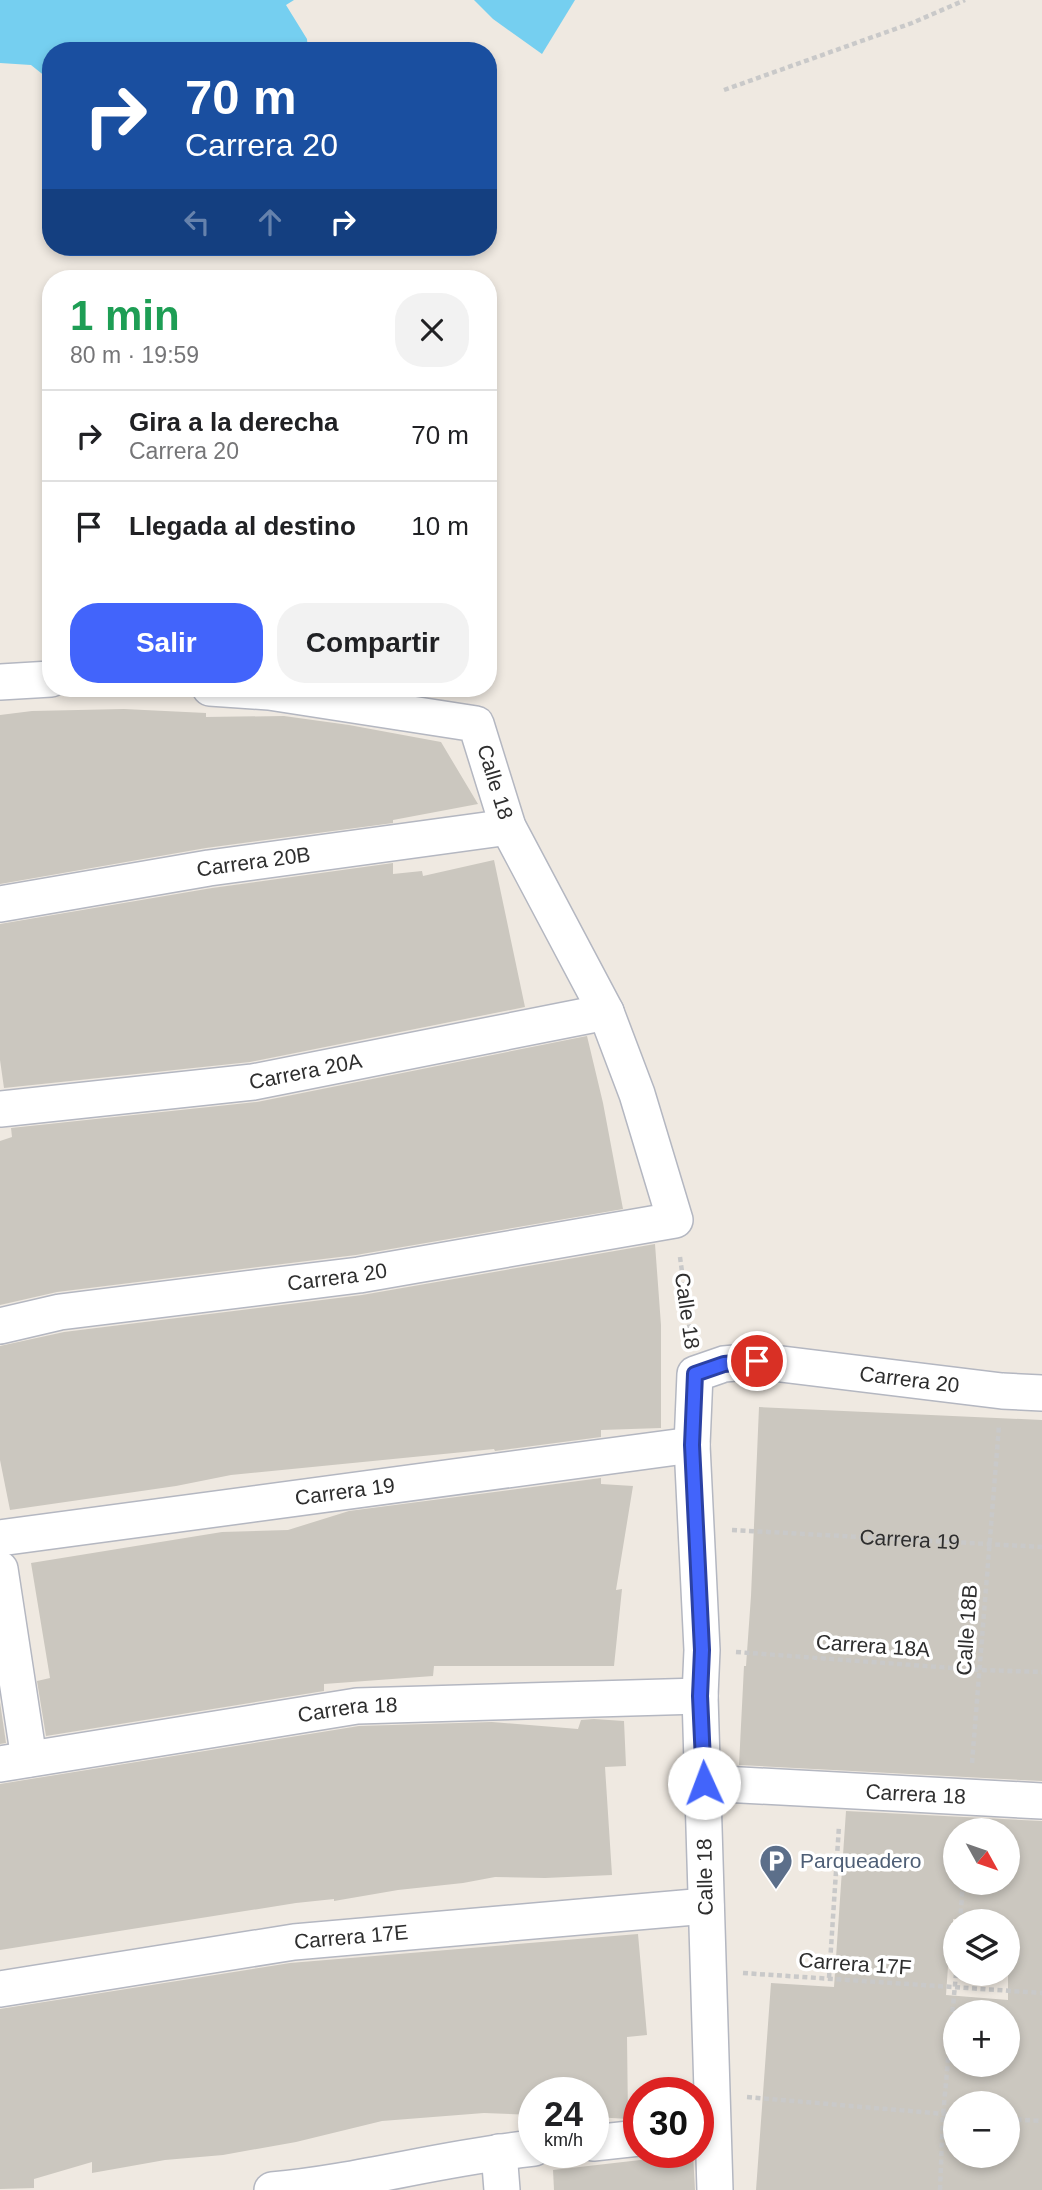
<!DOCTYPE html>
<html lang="es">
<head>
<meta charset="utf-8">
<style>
  body { margin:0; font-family:Helvetica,sans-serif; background:#f2f2f2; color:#202124; height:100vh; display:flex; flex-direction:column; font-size:26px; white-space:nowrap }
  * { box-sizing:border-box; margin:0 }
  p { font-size:23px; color:#757577 }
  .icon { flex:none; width:38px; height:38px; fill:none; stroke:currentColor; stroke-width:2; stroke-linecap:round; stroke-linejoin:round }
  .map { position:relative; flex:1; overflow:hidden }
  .sheet { position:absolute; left:42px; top:270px; width:455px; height:427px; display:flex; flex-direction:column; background:#fff; border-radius:28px; box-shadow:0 4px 10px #0003 }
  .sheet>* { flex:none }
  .top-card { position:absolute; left:42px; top:42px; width:455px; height:214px; border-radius:28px; box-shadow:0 4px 10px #0003; background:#1a4fa0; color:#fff; overflow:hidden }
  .needle { width:46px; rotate:130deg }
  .buttons { position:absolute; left:943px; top:1818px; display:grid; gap:14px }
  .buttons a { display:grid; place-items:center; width:77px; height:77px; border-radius:50%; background:#fff; box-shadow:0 4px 10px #0003; font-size:35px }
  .speed { position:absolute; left:518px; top:2077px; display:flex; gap:14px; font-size:35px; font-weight:700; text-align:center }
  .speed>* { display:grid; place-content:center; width:91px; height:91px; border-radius:50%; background:#fff; box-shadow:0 4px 10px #0003; line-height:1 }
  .speed small { font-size:18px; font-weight:400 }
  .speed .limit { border:10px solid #d22; background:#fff; color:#111 }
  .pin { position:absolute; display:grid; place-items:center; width:60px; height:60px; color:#fff; margin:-30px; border:4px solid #fff; border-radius:50%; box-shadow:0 2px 7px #0007 }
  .me { position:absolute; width:77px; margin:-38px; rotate:358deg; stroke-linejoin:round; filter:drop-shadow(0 0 5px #0008) }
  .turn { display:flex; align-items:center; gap:24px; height:147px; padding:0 28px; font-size:32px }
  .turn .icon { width:91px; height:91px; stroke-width:2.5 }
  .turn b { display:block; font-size:49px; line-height:60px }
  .lanes { display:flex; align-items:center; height:66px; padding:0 28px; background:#0003; justify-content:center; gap:35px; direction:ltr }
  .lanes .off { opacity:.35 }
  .round { display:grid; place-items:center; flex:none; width:74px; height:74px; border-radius:28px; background:#f2f2f2 }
  .head { display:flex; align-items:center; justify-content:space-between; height:119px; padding:0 28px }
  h1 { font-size:42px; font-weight:700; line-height:52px; color:#1e9e55 }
  .cta { display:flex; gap:14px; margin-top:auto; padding:14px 28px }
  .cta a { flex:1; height:80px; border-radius:28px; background:#4264fb; color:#fff; font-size:28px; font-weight:700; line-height:80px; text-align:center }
  .cta a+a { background:#f2f2f2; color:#202124 }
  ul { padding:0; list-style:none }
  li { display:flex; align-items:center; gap:21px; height:91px; padding:0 28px; border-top:2px solid #e0e0e0 }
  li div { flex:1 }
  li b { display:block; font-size:26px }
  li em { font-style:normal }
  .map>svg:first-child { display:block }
</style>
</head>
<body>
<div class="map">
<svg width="1042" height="2190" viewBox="0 0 1042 2190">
  <rect width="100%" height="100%" fill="#efe9e1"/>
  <g fill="#75cff0">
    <path d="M0,0H294L286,5L307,39L308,51H51V81L31,65L0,63Z"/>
    <path d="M474,0H575L542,54L493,19Z"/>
  </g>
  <g fill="#cbc7bf" fill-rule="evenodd">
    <path d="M124,709L206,713V717L284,716L349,725L441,742L478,804L393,820V823L206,848L0,884V715L32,711Z"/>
    <path d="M494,860L525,1007L250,1062L4,1088L0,1060V924L212,888L393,863V874L422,871L423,876Z"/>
    <path d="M587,1036L603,1103L623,1209L356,1255L57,1292L0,1305V1141L12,1137L11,1128L257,1102Z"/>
    <path d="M655,1244L661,1325V1428L601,1430V1437L495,1451L494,1449L231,1475L176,1486L10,1510L0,1460V1346L64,1332L362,1295Z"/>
    <path d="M759,1407L1042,1420V1781L739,1765L744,1666H746L751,1596Z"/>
    <path d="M601,1478V1484L633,1486L616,1590L622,1589L614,1666H434L433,1676L324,1684V1691L46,1736L37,1681L50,1678L31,1563L222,1532L288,1530L349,1511Z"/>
    <path d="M0,1702L6,1743L0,1744Z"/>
    <path d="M594,1719L624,1721L626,1766L605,1767L612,1875L545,1878L495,1877L463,1883L398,1890L334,1901V1899L296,1903L0,1950V1784L359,1726L492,1722L578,1729L581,1720Z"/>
    <path d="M846,1811L1042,1821V2190H756L771,1983L834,1987ZM956,1830H1008V1883H956ZM953,1919L1008,1922V2000L946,1995L951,1923H953ZM956,2012H1008V2065H956ZM956,2104H1008V2156H956Z"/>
    <path d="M638,1934L647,2035L627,2037L628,2119L595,2117L594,2093H534V2115L484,2113L382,2121L296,2142L223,2155L165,2160L92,2173V2162L34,2179V2188L0,2189V2009L290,1963Z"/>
    <path d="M693,2154L695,2190H554L553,2170Z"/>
  </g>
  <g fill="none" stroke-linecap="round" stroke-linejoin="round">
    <defs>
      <g id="minor">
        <path d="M0,682L51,679"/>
        <path id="s2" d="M0,904L209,868L508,827"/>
        <path id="s3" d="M0,1109L253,1082L606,1012"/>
        <path id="s4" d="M0,1326L60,1312L359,1275L675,1220L637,1094L606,1012L508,827L476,724L269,692L210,688"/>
        <path id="s5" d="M0,1538L692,1445"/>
        <path d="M0,1569L29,1759"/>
        <path id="s6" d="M0,1764L357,1706L700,1696"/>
        <path id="s7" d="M704,1783L1042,1801"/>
        <path id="s8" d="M0,1989L294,1942L706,1906"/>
        <path d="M593,2143L639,2138"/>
        <path d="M499,2152L502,2190"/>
        <path d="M272,2190C360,2182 446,2157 534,2148"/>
        <path id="s9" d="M715,2190L700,1696L702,1650L692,1445L695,1374L724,1364L757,1361L1002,1391L1042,1393"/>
      </g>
    </defs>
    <use href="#minor" stroke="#b4b7c1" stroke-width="38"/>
    <g stroke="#c9c9c9" stroke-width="4.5" stroke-dasharray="5 3.5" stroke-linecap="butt">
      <path d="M724,90L912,23L965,0"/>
      <path d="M680,1257L691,1338"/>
      <path id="s1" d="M732,1530L1042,1547"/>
      <path d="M736,1652L980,1670L1042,1672"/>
      <path d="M972,1763L999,1426"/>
      <path d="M960,1922L963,1883"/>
      <path d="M743,1973L1042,1993"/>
      <path d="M829,1978L839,1826"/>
      <path d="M747,2097L956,2115"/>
      <path d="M1008,2119L1042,2121"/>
      <path d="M940,2190L943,2115L956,1974"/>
    </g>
    <use href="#minor" stroke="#fff" stroke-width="35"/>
  </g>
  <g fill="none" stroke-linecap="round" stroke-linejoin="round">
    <defs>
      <path id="route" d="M704,1783L700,1696L702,1650L692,1445L695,1374L724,1364L757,1361"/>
    </defs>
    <use href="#route" stroke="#2b41a3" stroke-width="18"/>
    <use href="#route" stroke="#4264fb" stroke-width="12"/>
  </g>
  <defs>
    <symbol id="parking-pin" viewBox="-11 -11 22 30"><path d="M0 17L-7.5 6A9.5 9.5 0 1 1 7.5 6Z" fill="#5c6f8a" stroke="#fff"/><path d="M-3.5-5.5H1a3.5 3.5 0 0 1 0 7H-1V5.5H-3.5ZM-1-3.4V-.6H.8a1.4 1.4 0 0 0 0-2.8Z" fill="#fff"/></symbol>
  </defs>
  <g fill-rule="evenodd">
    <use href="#parking-pin" x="757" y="1842" width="38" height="52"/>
  </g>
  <g text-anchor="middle" stroke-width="7" stroke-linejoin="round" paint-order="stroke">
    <g font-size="21" fill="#2e2e2e" stroke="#fff">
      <text transform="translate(495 782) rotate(73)" y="7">Calle 18</text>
      <text dy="7" stroke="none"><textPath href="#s2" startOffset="257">Carrera 20B</textPath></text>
      <text dy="7" stroke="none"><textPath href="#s3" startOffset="308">Carrera 20A</textPath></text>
      <text dy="7" stroke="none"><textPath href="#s4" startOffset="341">Carrera 20</textPath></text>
      <text transform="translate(687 1311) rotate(82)" y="7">Calle 18</text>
      <text dy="7" stroke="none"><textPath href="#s9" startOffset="1034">Carrera 20</textPath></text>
      <text dy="7" stroke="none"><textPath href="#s5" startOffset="348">Carrera 19</textPath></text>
      <text dy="7" stroke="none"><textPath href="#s1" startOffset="178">Carrera 19</textPath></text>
      <text transform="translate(967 1630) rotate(-86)" y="7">Calle 18B</text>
      <text transform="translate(873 1646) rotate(4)" y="7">Carrera 18A</text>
      <text dy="7" stroke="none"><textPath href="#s6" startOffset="352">Carrera 18</textPath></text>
      <text dy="7" stroke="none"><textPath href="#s7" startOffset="212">Carrera 18</textPath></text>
      <text transform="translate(705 1877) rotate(-91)" y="7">Calle 18</text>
      <text dy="7" stroke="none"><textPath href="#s8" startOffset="355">Carrera 17E</textPath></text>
      <text transform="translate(855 1964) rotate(4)" y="7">Carrera 17F</text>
    </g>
    <g font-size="21" fill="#4e5e75" stroke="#fff" text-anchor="start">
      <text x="800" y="1868">Parqueadero</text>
    </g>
  </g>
</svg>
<div class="buttons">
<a><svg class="needle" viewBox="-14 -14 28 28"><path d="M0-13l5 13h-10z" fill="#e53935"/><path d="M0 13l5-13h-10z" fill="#757577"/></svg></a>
<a><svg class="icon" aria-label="layers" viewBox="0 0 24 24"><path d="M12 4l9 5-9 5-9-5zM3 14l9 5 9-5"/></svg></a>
<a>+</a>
<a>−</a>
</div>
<div class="speed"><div>24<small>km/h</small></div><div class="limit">30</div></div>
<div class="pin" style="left:757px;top:1361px;background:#d93025"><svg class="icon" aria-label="arrive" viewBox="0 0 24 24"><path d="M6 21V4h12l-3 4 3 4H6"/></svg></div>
<svg class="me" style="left:704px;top:1783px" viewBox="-20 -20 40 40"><circle r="19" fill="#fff"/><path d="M0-13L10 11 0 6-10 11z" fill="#4264fb"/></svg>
<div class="top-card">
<div class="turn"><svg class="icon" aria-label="right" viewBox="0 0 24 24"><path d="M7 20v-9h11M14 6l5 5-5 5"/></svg><div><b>70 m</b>Carrera 20</div></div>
<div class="lanes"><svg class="icon off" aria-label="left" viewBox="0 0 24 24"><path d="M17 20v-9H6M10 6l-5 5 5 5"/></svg><svg class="icon off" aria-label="ahead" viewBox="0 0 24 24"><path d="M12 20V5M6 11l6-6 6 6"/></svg><svg class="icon" aria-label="right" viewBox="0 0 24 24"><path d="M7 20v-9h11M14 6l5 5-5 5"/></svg></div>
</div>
<section class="sheet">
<div class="head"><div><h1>1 min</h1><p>80 m · 19:59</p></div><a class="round"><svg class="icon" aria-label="close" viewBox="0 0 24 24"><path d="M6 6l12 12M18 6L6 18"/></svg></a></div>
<ul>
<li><svg class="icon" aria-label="right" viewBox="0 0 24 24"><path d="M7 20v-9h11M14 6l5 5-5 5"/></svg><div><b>Gira a la derecha</b><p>Carrera 20</p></div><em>70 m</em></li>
<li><svg class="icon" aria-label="arrive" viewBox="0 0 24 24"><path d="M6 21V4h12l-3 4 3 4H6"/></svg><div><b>Llegada al destino</b></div><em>10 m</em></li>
</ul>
<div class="cta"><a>Salir</a><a>Compartir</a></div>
</section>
</div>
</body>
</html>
